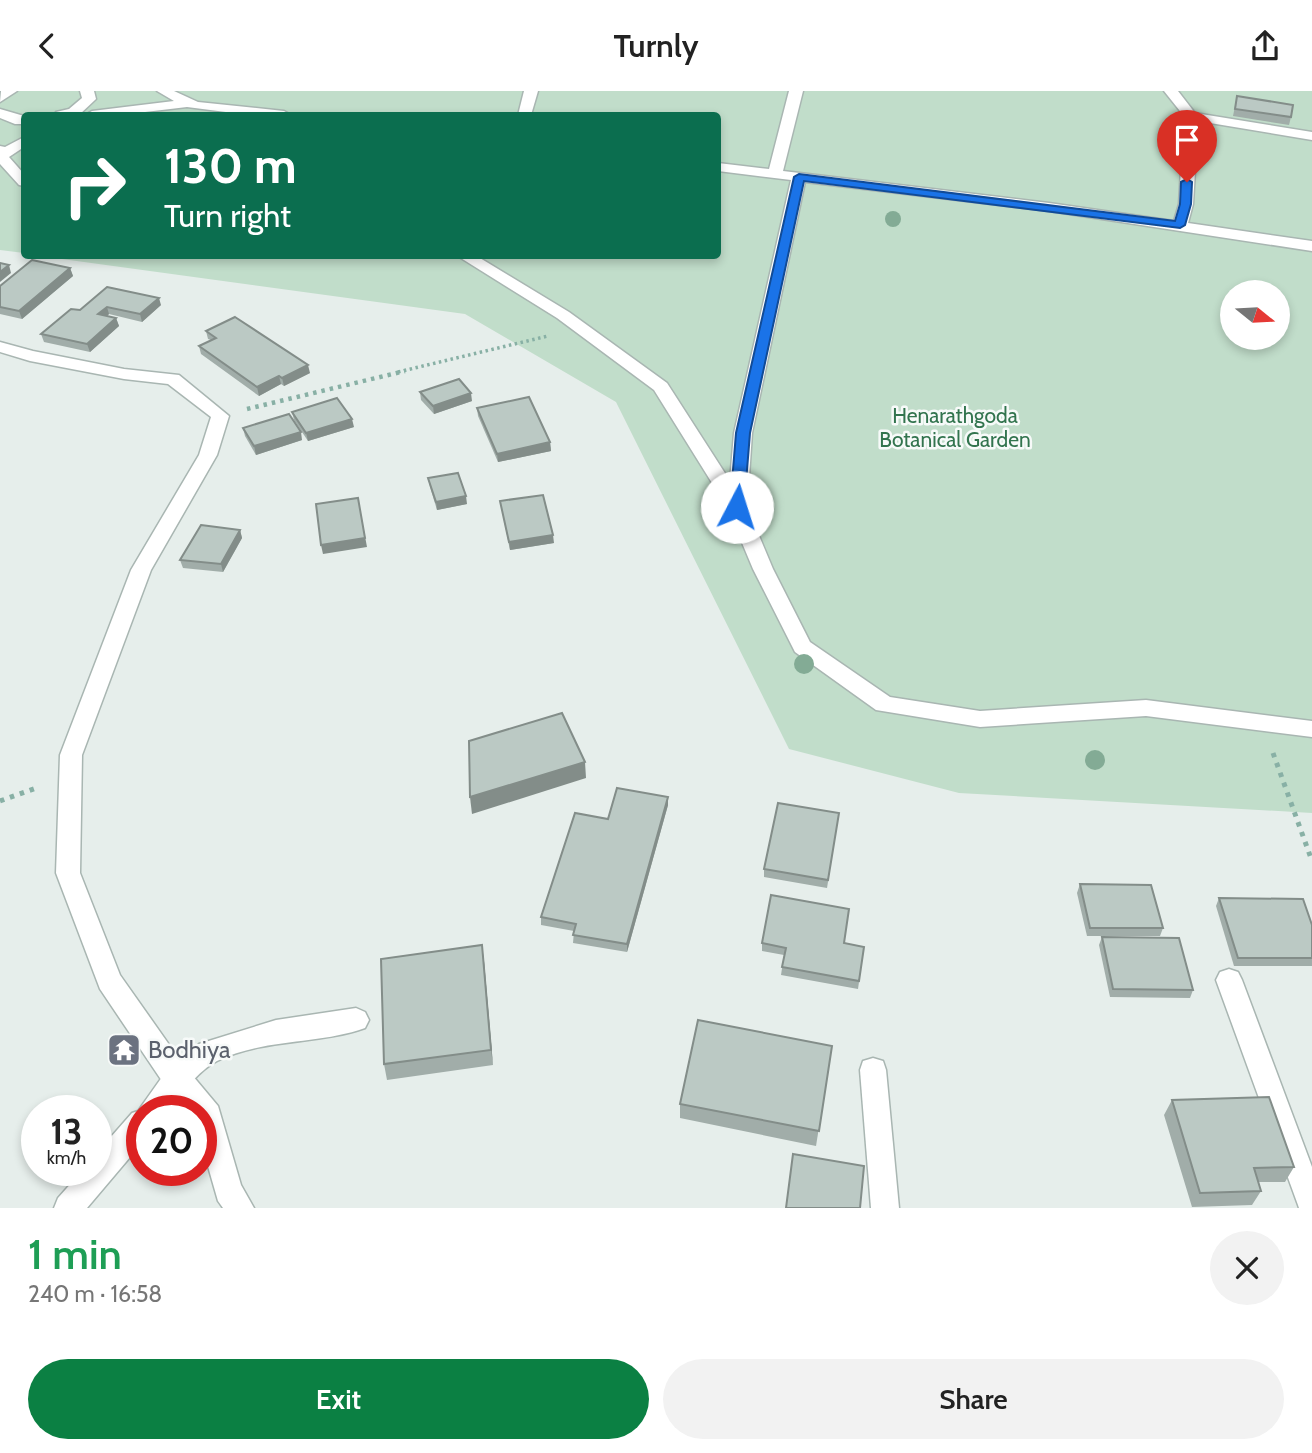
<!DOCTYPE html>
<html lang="en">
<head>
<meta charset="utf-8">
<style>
  body { margin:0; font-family:Cabin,sans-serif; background:#f2f2f2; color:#222; height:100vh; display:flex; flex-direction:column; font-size:26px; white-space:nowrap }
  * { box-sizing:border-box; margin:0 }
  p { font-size:23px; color:#767676 }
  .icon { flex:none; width:38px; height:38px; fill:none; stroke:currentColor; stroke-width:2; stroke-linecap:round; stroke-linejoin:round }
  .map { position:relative; height:1117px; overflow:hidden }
  .sheet { display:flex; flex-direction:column; background:#fff; flex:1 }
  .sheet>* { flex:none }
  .guide { position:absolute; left:21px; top:21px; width:700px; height:147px; border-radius:7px; box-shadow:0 4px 10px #0003; background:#0b6e4f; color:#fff; overflow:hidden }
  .needle { width:46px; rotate:108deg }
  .fabs { position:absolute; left:1220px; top:189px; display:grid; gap:14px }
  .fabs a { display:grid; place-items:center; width:70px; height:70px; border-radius:50%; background:#fff; box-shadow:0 4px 10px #0003; font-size:35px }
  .speed { position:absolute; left:21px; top:1004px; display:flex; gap:14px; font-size:35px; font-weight:700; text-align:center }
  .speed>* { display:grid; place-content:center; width:91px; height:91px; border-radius:50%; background:#fff; box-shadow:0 4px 10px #0003; line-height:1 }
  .speed small { font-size:18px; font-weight:400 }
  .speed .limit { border:10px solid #d22; background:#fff; color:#111 }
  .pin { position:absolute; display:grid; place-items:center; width:60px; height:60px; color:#fff; margin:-72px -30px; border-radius:50% 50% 50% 0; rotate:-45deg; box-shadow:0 0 7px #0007 }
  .pin .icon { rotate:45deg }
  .me { position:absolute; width:77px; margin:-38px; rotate:5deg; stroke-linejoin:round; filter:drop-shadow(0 0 5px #0008) }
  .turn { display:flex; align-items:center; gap:24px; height:147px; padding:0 28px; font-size:32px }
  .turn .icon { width:91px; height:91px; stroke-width:2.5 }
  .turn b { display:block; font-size:49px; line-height:60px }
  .round { display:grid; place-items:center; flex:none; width:74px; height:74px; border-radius:37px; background:#f2f2f2 }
  .overview { display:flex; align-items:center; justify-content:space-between; height:119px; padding:0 28px }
  h1 { font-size:42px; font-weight:600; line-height:52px; color:#1e9e55 }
  .cta { display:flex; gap:14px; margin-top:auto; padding:14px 28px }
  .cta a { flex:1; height:80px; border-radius:42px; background:#0b8043; color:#fff; font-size:28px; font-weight:600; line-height:80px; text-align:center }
  .cta a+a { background:#f2f2f2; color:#222 }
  header { display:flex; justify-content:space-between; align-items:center; height:91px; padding:0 28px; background:#fff; font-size:32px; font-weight:600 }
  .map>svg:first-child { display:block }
</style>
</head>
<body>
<header><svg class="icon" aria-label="back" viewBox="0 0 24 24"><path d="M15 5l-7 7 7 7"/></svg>Turnly<svg class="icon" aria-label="share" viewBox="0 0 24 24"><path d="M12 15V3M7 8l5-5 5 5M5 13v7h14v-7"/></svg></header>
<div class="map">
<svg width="1312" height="1117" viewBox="0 0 1312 1117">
  <rect width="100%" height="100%" fill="#e6eeeb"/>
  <path fill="#c1ddca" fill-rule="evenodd" d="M0,0H1312V722L959,702L789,658L616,311L465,223L40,165L718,164V24H24V162L0,159ZM1232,201H1278V247H1232Z"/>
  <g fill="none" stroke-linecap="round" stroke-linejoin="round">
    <defs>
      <g id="lane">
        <path d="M17,0L0,11L1,0Z"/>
        <path d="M80,0H94L96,8L79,24H55L56,21L69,18L82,7Z"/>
        <path d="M157,0H174L198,11L284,20L291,24H249L187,16L120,24H85L92,20L174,10Z"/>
        <path d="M524,0H538L531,24H518Z"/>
        <path d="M789,0H803L783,80L1049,112L1174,130L1179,113L1184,25L1164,0H1178L1195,22L1312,41V49L1198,30L1193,113L1188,132L1312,150V160L1049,120L805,91L752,342L747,416L773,478L810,551L890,606L980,620L1146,609L1312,630V646L1146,625L980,636L876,619L795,561L753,478L727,416L654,299L557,227L456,164H475L569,221L667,292L730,390L734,342L791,89L718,80V72L769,78Z"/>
        <path d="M0,18L24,25V33H15L0,27Z"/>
        <path d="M24,46V56L9,66L24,83V95L19,94L0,73V55L5,56Z"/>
        <path d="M1229,878L1238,881L1242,889L1312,1076V1117H1299L1298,1114L1216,889L1220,881Z"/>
        <path d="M356,917L365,921L369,929L365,937C318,954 264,947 217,970C198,980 181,1003 168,1020H142V1052L87,1117H54L58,1107L82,1080H96V1063L132,1022L138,1020L167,979L199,953L276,929Z"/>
        <path d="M873,967L883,970L886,979L899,1117H871L860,979L863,970Z"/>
      </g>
      <path id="street" d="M0,251L33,260L124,278L179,284L229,325L217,364L151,479L82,664L80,782L120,884L182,972L218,1015L241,1094L254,1117H223L218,1110L201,1051V1020H188L162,990L100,898L56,782L60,664L131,479L199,364L211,326L168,293L124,288L30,270L0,261Z"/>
    </defs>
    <use href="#lane" stroke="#a9b6b2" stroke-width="3"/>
    <use href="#street" stroke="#a9b6b2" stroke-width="3"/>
    <path stroke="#88b0a5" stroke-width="3.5" stroke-dasharray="2.5 3.5" stroke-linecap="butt" d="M398,281L548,245"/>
    <path stroke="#88b0a5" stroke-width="4.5" stroke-dasharray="3.5 5" stroke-linecap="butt" d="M247,318L405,280"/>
    <g stroke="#88b0a5" stroke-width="5" stroke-dasharray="4.5 6" stroke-linecap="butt">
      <path d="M1273,662L1312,770"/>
      <path d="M0,710L39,696"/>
    </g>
    <use href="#lane" fill="#fff" fill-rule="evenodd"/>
    <use href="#street" fill="#fff" fill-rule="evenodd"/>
  </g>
  <g fill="#83ab95">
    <circle cx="893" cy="128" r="8"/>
    <circle cx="804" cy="573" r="10"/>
    <circle cx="1095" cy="669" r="10"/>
  </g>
  <g fill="#a1ada9">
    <path d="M1237,5L1291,26L1289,34L1233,25Z"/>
    <path d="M70,177L73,185L22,228L0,223V195Z"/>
    <path d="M107,196L161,214L142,231L109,223L107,225L116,227L119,235L90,261L44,251L41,243L80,219Z"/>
    <path d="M206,240L310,282L284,295L281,293L259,305L201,263L199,255L211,249L208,248Z"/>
    <path d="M420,301L472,310L434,323L421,309Z"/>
    <path d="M477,317L550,351L551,360L498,371L478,325Z"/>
    <path d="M292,321L354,336L308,350L294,329Z"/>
    <path d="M243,337L302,349L256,364L245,345Z"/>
    <path d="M428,387L467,413L437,419L430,396Z"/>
    <path d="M500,410L554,452L510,459Z"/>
    <path d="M240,439L242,447L223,481L183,477L180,469Z"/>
    <path d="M668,706V714L627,861L573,852L574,840L541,834V826L608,728Z"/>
    <path d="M839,722L827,797L764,786V778Z"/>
    <path d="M1080,793L1163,837L1160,845H1087L1077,802Z"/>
    <path d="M1219,807L1312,834V875H1234L1216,815Z"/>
    <path d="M1102,846L1193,899L1190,907L1110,906L1099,854Z"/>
    <path d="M762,852H844L864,856L858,898L781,884L784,864L762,860Z"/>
    <path d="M484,870L493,974L387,989L384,973Z"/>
    <path d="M832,955L816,1055L680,1027V1013Z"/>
    <path d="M1172,1009L1294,1076L1285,1091H1258L1261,1100L1252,1114L1192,1116L1164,1024Z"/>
  </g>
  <g fill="#838d89">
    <path d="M9,174L11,182L0,191V181Z"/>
    <path d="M70,177L73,185L22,228L19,220Z"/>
    <path d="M159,207L161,214L142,231L140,223Z"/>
    <path d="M107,216L109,223L101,231L98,223Z"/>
    <path d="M116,227L119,235L90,261L87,253Z"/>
    <path d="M308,274L310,282L284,295L282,287Z"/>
    <path d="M279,285L281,293L259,305L257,296Z"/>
    <path d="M471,302L472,310L434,323L433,315Z"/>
    <path d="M352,328L354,336L308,350L306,342Z"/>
    <path d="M301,341L302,349L256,364L254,355Z"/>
    <path d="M550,351L551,360L498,371L497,363Z"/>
    <path d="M466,405L467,413L437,419L436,411Z"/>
    <path d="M358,407L367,456L323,463L321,454Z"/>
    <path d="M240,439L242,447L223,481L221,473Z"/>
    <path d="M553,444L554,452L510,459L509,451Z"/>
    <path d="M585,671L586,687L472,723L470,706Z"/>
    <path d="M668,706V714L627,861V853Z"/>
    <path d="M482,854L484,870L493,974L491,959Z"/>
  </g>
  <g fill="#bbc9c4" stroke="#838d89" stroke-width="2">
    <path d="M1237,5L1293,14L1291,26L1235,18Z"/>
    <path d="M32,169L70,177L19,220L0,216V195Z"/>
    <path d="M0,172L9,174L0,181Z"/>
    <path d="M107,196L159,207L140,223L107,216L98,223L116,227L87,253L41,243L71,218L80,219Z"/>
    <path d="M235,226L308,274L282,287L279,285L257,296L199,255L216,247L206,240Z"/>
    <path d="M459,288L471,302L433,315L420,301Z"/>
    <path d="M529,306L550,351L497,363L477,317Z"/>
    <path d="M337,307L352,328L306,342L292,321Z"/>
    <path d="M289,323L301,341L254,355L243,337Z"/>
    <path d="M458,382L466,405L436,411L428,387Z"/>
    <path d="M543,404L553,444L509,451L500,410Z"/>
    <path d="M358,407L365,447L321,454L316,413Z"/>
    <path d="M201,434L240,439L221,473L180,469Z"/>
    <path d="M562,622L585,671L470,706L469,650Z"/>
    <path d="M617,697L668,706L627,853L573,844L576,833L541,826L575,722L608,728Z"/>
    <path d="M778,712L839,722L828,789L764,778Z"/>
    <path d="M1080,793L1151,794L1163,837H1090Z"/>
    <path d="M771,804L849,818L844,852L864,856L859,890L782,876L786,857L762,852Z"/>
    <path d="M1219,807L1303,808L1312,834V867H1238Z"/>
    <path d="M1102,846L1179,847L1193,899L1113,898Z"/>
    <path d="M482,854L491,959L384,973L381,868Z"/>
    <path d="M698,929L832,955L819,1040L680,1013Z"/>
    <path d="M1269,1006L1294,1076L1254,1077L1261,1100L1200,1102L1172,1009Z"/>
    <path d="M793,1063L864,1075L860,1117H786Z"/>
  </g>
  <path fill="#1a73e8" stroke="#114b97" stroke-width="2" d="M799,83L1175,130L1180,113L1181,91L1187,88L1192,91L1191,113L1185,134L1180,137L804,90L750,342L744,416L737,421L730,416L736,342L794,86Z"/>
  <defs>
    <symbol id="temple-square" viewBox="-11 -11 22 22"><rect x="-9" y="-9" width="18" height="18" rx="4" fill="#6b7280" stroke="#f7faf9"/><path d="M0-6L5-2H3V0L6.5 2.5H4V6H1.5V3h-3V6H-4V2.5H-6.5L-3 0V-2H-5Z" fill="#fff"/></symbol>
  </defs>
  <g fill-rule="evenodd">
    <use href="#temple-square" x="105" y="940" width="38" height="38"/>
  </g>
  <g text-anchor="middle" stroke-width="5" stroke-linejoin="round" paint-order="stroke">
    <g font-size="21" fill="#32744e" stroke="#f7faf9">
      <text x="955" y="332">Henarathgoda<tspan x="955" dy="24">Botanical Garden</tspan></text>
    </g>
    <g font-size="24" fill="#5b616d" stroke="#f7faf9" text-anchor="start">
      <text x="148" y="967">Bodhiya</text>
    </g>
  </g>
</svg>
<div class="fabs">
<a><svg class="needle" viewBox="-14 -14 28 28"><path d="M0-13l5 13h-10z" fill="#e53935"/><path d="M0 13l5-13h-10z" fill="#767676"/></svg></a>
</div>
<div class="speed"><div>13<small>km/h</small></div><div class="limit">20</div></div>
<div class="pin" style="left:1187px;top:91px;background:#d93025"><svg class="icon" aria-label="arrive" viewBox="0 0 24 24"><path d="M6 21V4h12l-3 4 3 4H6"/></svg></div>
<svg class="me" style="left:737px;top:416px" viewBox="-20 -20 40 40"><circle r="19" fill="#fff"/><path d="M0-13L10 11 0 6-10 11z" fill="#1a73e8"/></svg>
<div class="guide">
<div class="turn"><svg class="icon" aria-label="right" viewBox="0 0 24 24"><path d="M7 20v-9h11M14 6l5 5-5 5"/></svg><div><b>130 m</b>Turn right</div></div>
</div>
</div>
<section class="sheet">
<div class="overview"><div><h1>1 min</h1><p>240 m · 16:58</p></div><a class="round"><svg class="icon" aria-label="close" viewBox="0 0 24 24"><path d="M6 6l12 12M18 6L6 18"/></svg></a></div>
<div class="cta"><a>Exit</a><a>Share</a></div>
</section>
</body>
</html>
